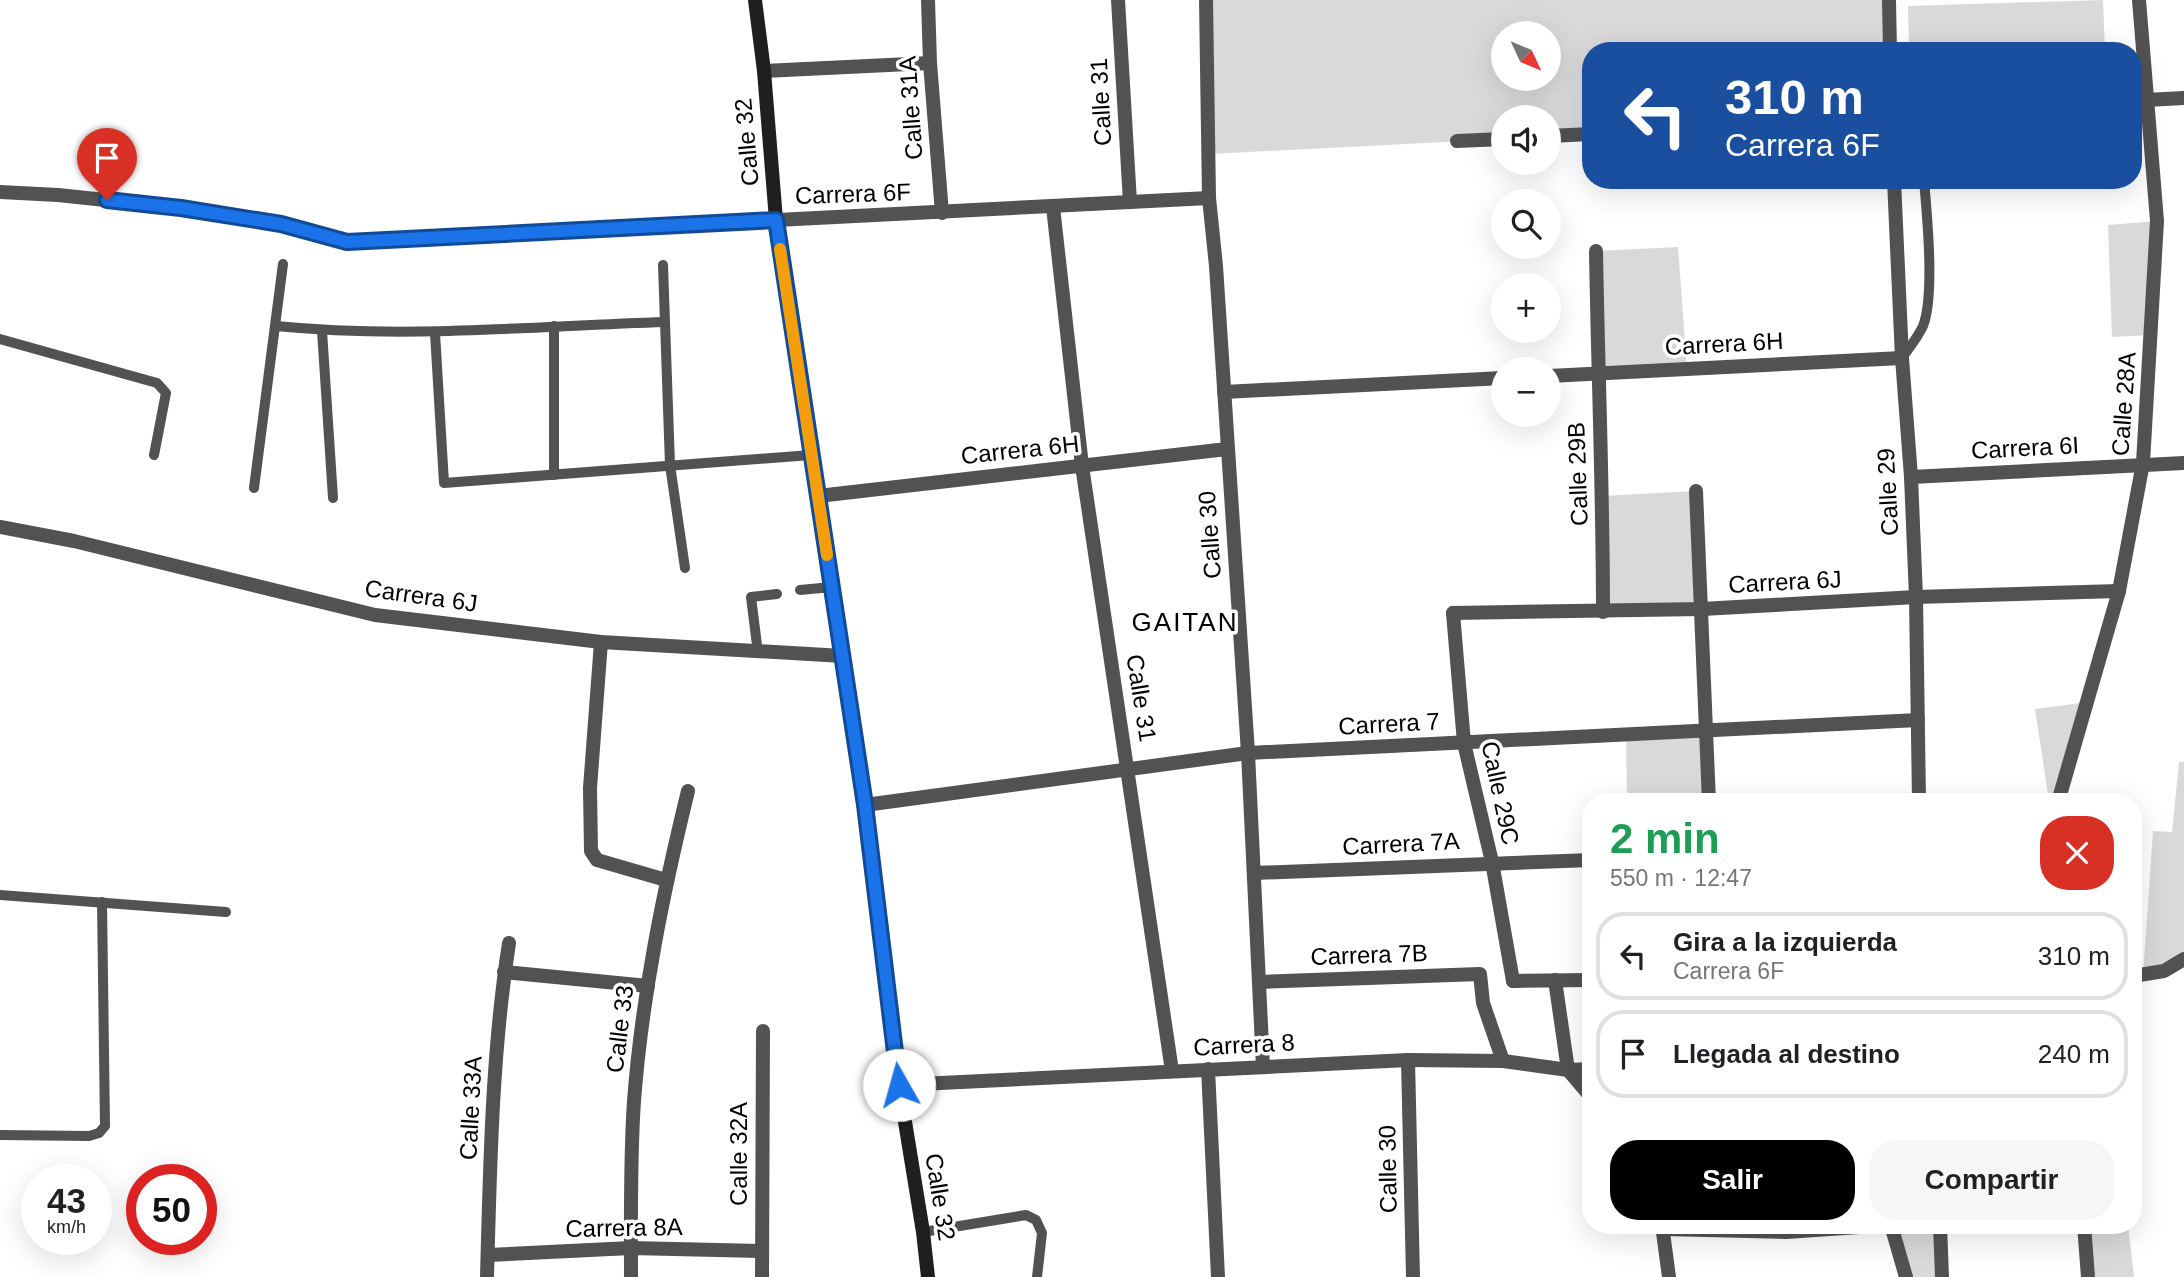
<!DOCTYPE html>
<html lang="es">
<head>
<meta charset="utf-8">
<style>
  body { margin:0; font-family:Arial,sans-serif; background:#f6f6f6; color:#202124; height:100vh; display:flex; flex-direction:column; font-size:26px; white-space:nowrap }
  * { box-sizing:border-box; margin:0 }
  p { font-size:23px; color:#757577 }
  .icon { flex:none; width:38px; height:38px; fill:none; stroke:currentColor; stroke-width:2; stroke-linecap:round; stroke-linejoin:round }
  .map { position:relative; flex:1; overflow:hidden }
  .side { position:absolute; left:1582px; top:793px; width:560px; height:441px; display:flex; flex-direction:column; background:#fff; border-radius:28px; box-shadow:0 7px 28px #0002 }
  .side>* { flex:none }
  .top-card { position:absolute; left:1582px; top:42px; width:560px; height:147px; border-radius:28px; box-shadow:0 7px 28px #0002; background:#1a4fa0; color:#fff; overflow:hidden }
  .needle { width:46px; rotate:134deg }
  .fabs { position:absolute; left:1491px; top:21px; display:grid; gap:14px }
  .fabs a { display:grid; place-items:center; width:70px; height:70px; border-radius:50%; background:#fff; box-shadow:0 7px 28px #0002; font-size:35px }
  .speed { position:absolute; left:21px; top:1164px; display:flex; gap:14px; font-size:35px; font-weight:700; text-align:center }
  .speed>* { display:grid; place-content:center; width:91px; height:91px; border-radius:50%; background:#fff; box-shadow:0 7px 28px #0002; line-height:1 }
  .speed small { font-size:18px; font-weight:400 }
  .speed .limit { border:10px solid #d22; background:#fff; color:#111 }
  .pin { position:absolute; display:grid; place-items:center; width:60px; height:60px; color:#fff; margin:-72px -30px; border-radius:50% 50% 50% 0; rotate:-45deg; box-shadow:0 0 7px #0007 }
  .pin .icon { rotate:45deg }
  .me { position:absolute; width:77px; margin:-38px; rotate:353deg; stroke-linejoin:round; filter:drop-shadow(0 0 5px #0008) }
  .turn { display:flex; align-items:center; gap:24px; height:147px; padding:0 28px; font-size:32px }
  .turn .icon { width:91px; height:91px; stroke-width:2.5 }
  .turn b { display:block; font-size:49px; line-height:60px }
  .round { display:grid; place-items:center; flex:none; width:74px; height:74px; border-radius:28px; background:#f6f6f6 }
  .overview { display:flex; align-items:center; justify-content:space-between; height:119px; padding:0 28px }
  h1 { font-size:42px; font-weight:700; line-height:52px; color:#1e9e55 }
  .primary-button { display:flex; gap:14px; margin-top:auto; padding:14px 28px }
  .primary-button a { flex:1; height:80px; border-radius:28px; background:#000; color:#fff; font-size:28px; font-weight:700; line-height:80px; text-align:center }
  .primary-button a+a { background:#f6f6f6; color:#202124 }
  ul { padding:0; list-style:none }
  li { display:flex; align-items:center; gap:21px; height:88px; margin:0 14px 10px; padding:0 14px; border:4px solid #e0e0e0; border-radius:28px }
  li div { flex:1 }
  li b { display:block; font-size:26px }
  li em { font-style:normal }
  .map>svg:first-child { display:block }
</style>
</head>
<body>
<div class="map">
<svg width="2184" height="1277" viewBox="0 0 2184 1277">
  <rect width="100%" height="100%" fill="#fff"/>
  <g fill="#d9d9d9" fill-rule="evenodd">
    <path d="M1206,0H1889L1890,51H1591V134L1549,136V117H1503V139L1210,154ZM1503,33H1549V79H1503Z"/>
    <path d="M2103,0L2105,51H1909L1908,6Z"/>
    <path d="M2157,221L2151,335L2112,337L2108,225Z"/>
    <path d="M1678,247L1687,369L1598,373L1596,251Z"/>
    <path d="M1696,491L1702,609L1603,612V496Z"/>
    <path d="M2088,702L2058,801H2049L2035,709Z"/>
    <path d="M1705,731L1709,801H1627L1626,735Z"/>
    <path d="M2179,762H2184V959L2143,976L2133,1000V976L2143,975L2153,831L2172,832Z"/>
    <path d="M1897,1225H1938L1941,1277H1909Z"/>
    <path d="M2084,1225H2128L2134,1277H2088Z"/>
  </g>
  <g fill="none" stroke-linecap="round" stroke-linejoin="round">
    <g stroke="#525252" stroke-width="10">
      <path d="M663,265L670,465L685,568"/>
      <path d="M276,326C406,339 535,326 665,322"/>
      <path d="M322,331L333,498"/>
      <path d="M435,333L444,483L811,455"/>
      <path d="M0,339L157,383L166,393L154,455"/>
      <path d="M1902,358C1909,348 1918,337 1923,326C1935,295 1927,215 1924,180"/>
      <path d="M554,475V326"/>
      <path d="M254,488L283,264"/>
      <path d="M800,590L832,587"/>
      <path d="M758,653L751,597L777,594"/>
      <path d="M0,895L226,912"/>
      <path d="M0,1135L89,1136L99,1133L105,1126L102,902"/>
      <path d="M923,1232L1026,1215L1036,1220L1042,1233L1037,1277"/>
    </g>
    <g stroke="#525252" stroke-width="14">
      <path d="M1696,491L1709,802"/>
      <path d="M1453,613L1702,609L1916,597L2119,591"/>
      <path d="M1464,743L1492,862L1513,981"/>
      <path d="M1255,873L1591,860"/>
      <path d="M1259,982L1480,974L1483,1003L1503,1061"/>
      <path d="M1408,1060L1503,1061L1568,1070L1591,1069"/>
      <path d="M1891,1225L1906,1277"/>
      <path d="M2084,1225L2088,1277"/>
      <path d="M1663,1229L1786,1232L1889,1225"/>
    </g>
    <g stroke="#525252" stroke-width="14">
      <path d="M928,0L930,63L942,213"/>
      <path d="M1118,0L1130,202"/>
      <path d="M1206,0L1209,198L1216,266L1248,753L1263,1067"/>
      <path d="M764,71L930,63"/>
      <path d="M2146,100L2184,98"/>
      <path d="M1549,136L1591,134"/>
      <path d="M1457,141L1503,139"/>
      <path d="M0,192L58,195L181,208L281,224L347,242L1209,198"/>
      <path d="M1053,207L1082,466L1172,1071"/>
      <path d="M1596,251C1598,371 1603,492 1603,612"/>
      <path d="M1549,376L1902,358"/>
      <path d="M1224,392L1503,378"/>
      <path d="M1911,477L2184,463"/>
      <path d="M818,496L1227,449"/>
      <path d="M0,527L74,541L375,615L601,642L843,656"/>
      <path d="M1453,613L1464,743"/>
      <path d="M601,642L590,788L591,851L597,860L666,880"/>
      <path d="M2058,802L2119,591L2143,463L2157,221L2139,0"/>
      <path d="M865,805L1248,753L1918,720"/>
      <path d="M504,972L648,986"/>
      <path d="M2133,976L2164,971L2184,959"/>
      <path d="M1555,980L1568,1070L1591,1097"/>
      <path d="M1513,981L1591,980"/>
      <path d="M1208,1069L1218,1277"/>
      <path d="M899,1085L1408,1060L1413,1277"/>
      <path d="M1662,1225L1669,1277"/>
      <path d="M488,1255L631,1248L761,1251"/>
      <path d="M487,1277C490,1165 492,1053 509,943"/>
      <path d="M631,1277C631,1219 630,1159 634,1101C642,996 663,893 688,791"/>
      <path d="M762,1277L763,1031"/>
    </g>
    <g stroke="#525252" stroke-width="14">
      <path d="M1889,0L1890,51"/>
      <path d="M1894,180L1902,358L1911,477L1916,597L1919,802"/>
      <path d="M1940,1225L1942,1277"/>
    </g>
    <path stroke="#1f1f1f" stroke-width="14" d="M755,0L764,71L776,220L865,805L899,1085L923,1232L928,1277"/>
  </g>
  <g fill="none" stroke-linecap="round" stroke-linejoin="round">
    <defs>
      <path id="route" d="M107,200L181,208L281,224L347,242L776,220L865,805L899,1085"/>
    </defs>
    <use href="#route" stroke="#114b97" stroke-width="18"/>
    <use href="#route" stroke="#1a73e8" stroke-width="12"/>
    <path stroke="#f59e0b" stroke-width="12" d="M780,249L827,555"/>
  </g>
  <g text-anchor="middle" stroke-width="7" stroke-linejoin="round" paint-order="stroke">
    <g font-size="24" fill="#000" stroke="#fff">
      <text transform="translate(1101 102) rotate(-93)" y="8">Calle 31</text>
      <text transform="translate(911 108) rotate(-94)" y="8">Calle 31A</text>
      <text transform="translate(747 142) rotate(-95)" y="8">Calle 32</text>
      <text transform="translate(853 194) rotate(-2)" y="8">Carrera 6F</text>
      <text transform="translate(1724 344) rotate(-3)" y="8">Carrera 6H</text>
      <text transform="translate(2124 404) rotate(-86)" y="8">Calle 28A</text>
      <text transform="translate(2025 448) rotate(-3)" y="8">Carrera 6I</text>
      <text transform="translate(1020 450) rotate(-6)" y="8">Carrera 6H</text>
      <text transform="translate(1578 474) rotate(-92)" y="8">Calle 29B</text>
      <text transform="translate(1888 492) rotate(-93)" y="8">Calle 29</text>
      <text transform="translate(1210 535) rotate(-94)" y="8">Calle 30</text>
      <text transform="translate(1785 582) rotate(-3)" y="8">Carrera 6J</text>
      <text transform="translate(421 596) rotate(8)" y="8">Carrera 6J</text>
      <text transform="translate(1141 698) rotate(81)" y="8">Calle 31</text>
      <text transform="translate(1389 724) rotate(-3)" y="8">Carrera 7</text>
      <text transform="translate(1500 793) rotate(78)" y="8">Calle 29C</text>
      <text transform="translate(1401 844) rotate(-3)" y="8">Carrera 7A</text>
      <text transform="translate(1369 955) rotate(-2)" y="8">Carrera 7B</text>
      <text transform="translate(620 1029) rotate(-83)" y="8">Calle 33</text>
      <text transform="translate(1244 1045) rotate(-3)" y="8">Carrera 8</text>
      <text transform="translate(471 1108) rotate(-87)" y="8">Calle 33A</text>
      <text transform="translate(739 1154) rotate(-90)" y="8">Calle 32A</text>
      <text transform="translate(1388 1169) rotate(-91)" y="8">Calle 30</text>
      <text transform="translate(940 1197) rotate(81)" y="8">Calle 32</text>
      <text transform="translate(624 1228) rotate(-1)" y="8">Carrera 8A</text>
    </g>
    <g font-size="26" letter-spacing="2" fill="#000" stroke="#fff">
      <text x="1185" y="631">GAITAN</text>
    </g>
  </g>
</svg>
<div class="fabs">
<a><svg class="needle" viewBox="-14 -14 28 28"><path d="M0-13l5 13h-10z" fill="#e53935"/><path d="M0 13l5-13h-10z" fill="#757577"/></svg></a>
<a><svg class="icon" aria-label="sound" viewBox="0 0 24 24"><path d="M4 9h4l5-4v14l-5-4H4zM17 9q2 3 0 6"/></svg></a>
<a><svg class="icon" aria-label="search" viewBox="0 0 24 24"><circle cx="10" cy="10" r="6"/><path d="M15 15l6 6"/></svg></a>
<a>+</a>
<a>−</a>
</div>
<div class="speed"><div>43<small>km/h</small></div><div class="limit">50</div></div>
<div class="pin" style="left:107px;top:200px;background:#d93025"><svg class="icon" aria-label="arrive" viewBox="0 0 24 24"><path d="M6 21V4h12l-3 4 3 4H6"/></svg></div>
<svg class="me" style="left:899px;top:1085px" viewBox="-20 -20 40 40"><circle r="19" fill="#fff"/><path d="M0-13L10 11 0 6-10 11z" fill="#1a73e8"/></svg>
<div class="top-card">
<div class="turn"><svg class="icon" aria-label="left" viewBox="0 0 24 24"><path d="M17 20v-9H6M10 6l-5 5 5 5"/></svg><div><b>310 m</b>Carrera 6F</div></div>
</div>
<section class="side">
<div class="overview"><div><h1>2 min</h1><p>550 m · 12:47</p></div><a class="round" style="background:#d93025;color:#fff"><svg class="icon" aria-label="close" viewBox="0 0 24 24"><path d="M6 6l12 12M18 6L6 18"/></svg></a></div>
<ul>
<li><svg class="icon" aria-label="left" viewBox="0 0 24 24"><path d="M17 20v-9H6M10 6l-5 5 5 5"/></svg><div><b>Gira a la izquierda</b><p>Carrera 6F</p></div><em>310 m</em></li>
<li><svg class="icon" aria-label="arrive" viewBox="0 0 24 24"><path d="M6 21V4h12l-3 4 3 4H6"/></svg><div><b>Llegada al destino</b></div><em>240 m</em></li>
</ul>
<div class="primary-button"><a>Salir</a><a>Compartir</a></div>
</section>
</div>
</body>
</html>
